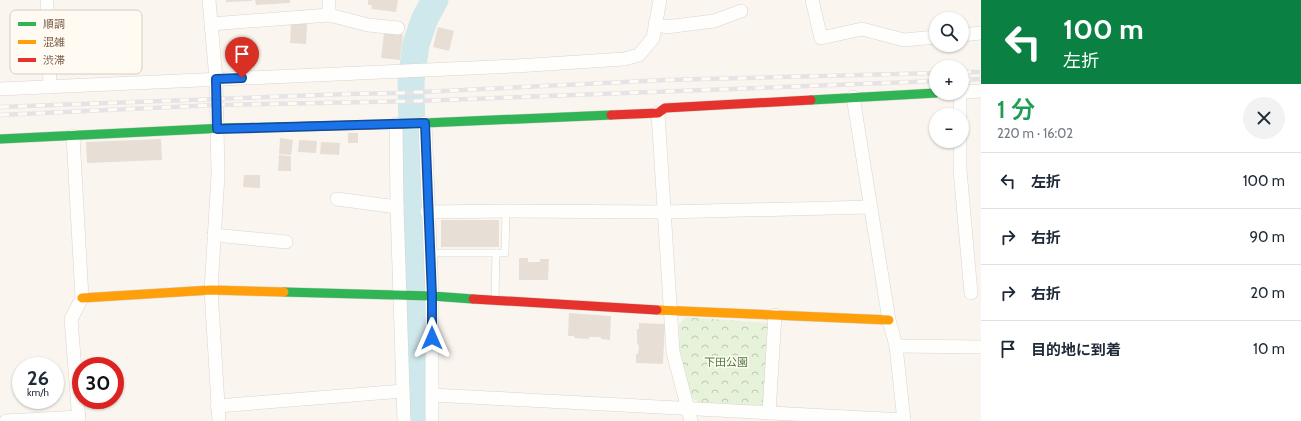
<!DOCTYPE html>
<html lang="ja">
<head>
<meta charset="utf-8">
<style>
  body { margin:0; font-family:Cabin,"Noto Sans JP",sans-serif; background:#f2f2f3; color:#1f2937; height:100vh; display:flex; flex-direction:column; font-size:15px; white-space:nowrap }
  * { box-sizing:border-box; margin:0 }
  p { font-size:13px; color:#747a83 }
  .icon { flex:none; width:22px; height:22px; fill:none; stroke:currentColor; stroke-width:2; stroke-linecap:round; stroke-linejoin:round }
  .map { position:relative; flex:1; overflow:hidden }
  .details { display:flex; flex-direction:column; background:#fff; width:320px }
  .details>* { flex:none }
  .hud { background:#0b8043; color:#fff; overflow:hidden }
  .fabs { position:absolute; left:929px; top:12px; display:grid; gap:8px }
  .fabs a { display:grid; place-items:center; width:40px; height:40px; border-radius:50%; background:#fff; box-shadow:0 1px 3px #0004; font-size:20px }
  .speed { position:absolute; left:12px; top:357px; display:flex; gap:8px; font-size:20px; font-weight:700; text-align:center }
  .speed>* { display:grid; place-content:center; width:52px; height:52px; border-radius:50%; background:#fff; box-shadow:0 1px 3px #0004; line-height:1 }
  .speed small { font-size:10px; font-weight:400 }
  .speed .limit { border:6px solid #d22; background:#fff; color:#111 }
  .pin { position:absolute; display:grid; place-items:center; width:34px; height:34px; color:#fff; margin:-41px -17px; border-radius:50% 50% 50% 0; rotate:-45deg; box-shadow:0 0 4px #0007 }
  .pin .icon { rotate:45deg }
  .me { position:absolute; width:44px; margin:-22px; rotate:0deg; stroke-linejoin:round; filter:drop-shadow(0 0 3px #0008) }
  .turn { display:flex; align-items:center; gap:14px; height:84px; padding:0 16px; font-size:18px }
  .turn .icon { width:52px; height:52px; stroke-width:2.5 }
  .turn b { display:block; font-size:28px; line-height:34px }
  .round { display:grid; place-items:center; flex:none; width:42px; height:42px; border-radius:21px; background:#f2f2f3 }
  .summary { display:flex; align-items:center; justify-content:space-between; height:68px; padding:0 16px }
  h1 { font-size:24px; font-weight:600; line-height:30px; color:#1e9e55 }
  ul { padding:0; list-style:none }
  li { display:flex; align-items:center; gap:12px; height:56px; padding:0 16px; border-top:1px solid #e0e1e3 }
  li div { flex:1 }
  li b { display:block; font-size:15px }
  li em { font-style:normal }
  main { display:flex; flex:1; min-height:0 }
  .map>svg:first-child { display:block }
</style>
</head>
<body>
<main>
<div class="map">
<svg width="981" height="421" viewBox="0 0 981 421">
  <defs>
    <pattern id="park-crowns" width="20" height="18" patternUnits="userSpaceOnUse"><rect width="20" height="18" fill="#e6f2d9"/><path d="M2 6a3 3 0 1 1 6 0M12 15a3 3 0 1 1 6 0" fill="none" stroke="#bfc7b2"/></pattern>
  </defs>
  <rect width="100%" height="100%" fill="#faf6ef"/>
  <path fill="url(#park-crowns)" d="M685,317L769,323L765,406L699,403L691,397L680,353L679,325Z"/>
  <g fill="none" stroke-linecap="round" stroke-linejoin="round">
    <path stroke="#cfe8ec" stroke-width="27" d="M420,421L413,210L411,81L416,44L425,18L435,0"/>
  </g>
  <g fill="#e7dfd6">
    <path d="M226,0H252V1L226,2Z"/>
    <path d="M255,0H290V3L256,5Z"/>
    <path d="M368,0H398L396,12L371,9L372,5H368Z"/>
    <path d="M291,24H307L306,44L290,43Z"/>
    <path d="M438,27L454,31L449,51L433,47Z"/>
    <path d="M384,33L403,35L400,60L381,58Z"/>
    <rect x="348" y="133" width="10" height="10"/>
    <path d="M280,138L293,140L291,155L279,154Z"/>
    <path d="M161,139L162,160L87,163L86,142Z"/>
    <path d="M299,140L317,141L316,153L298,152Z"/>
    <path d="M321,142L340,143L339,155L320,154Z"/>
    <path d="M279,155L291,156V171H278Z"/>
    <path d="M244,175H260V188L243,187Z"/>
    <rect x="441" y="220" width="58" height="27"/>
    <path d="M519,258H528V262H540V259H549L548,280H519Z"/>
    <path d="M569,313L611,316L610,340L601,339V337H589V339L574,338V336H568Z"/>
    <path d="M639,323L665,324L663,364L636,363V354H638L639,345L637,344V329H639Z"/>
  </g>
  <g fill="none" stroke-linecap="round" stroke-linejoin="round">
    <defs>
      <g id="lane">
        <path d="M430,253H505L506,211"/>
        <path d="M495,299L496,253"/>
      </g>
      <g id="street">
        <path d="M209,0L216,79L218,175L211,290L219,421"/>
        <path d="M812,0L821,38L862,29L904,40L936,37"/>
        <path d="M47,3L50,87"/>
        <path d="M329,15V0"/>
        <path d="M211,24L329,15L368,25L398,28"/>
        <path d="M655,24L666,27L714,21L741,11"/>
        <path d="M962,35L981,33"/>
        <path d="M0,89L516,66L624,59L639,55L653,38L660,0"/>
        <path d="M962,92L981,91"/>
        <path d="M960,93V115"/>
        <path d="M853,97L889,320L896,346L904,421"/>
        <path d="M658,113L673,352L691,421"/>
        <path d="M425,123L432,296V421"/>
        <path d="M396,124L397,207L404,421"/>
        <path d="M73,136L82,298L71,319L79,421"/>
        <path d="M960,141V170L971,293"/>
        <path d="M337,199L397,207"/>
        <path d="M427,212L506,211L665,212L870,207"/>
        <path d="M214,235L286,242"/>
        <path d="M896,346L981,347"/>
        <path d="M432,395L904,420"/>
        <path d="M217,406L403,391"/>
        <path d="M769,413L775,315"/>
        <path d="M6,421L79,417"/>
      </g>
      <g id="fast">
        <path d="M811,100L936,93"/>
        <path d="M402,124L611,115"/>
        <path d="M0,139L225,128L279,127"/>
        <path d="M284,292L432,296L473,299"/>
      </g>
      <g id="slow">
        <path d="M82,298L211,290L284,292"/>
        <path d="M657,310L889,320"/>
      </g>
      <g id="jam">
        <path d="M611,115L658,113L665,108L811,100"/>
        <path d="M279,127L402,124"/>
        <path d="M473,299L657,310"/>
      </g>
    </defs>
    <use href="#lane" stroke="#dad3cd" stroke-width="8"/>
    <use href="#street" stroke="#dad3cd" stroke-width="14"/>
    <use href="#fast" stroke="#d8d2ca" stroke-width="10"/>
    <use href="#slow" stroke="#d8d2ca" stroke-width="10"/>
    <use href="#jam" stroke="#d8d2ca" stroke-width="10"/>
    <use href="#lane" stroke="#fefefd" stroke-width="7"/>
    <use href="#street" stroke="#fefefd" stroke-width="13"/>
    <use href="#fast" stroke="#30b455" stroke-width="9"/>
    <use href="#slow" stroke="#ff9f0a" stroke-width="9"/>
    <use href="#jam" stroke="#e5322d" stroke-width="9"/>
    <defs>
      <g id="rail">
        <path d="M962,72H981"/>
        <path d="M962,80L981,79"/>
        <path d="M0,107L349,94L401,93L665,80L936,73"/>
        <path d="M0,115L216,105L417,101L936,81"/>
      </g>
    </defs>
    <use href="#rail" stroke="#e6e3e6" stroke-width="4.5"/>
    <use href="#rail" stroke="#fffbf3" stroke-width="3" stroke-dasharray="9" stroke-linecap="butt"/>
  </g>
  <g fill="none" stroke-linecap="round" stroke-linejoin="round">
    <defs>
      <path id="route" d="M242,78L216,79L217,129L425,123L432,296V338"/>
    </defs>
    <use href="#route" stroke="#114b97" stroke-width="10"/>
    <use href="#route" stroke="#1a73e8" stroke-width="7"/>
  </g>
  <g text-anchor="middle" stroke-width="3" stroke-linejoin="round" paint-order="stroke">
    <g font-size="11" fill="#4f7c3f" stroke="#fffbf3">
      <text x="726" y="366">下田公園</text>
    </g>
  </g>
  <rect x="10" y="10" width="132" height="64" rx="6" fill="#fffbf3" stroke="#d8ccc1" stroke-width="1"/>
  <rect x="18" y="22" width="18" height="4" fill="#30b455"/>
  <rect x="18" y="40" width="18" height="4" fill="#ff9f0a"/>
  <rect x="18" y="58" width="18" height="4" fill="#e5322d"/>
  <g font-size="11" fill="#7c5e4b">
    <text x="43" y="28">順調</text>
    <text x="43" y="46">混雑</text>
    <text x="43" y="64">渋滞</text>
  </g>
</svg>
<div class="fabs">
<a><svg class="icon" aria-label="search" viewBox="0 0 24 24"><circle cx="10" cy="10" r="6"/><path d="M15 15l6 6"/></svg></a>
<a>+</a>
<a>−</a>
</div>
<div class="speed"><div>26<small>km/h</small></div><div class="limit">30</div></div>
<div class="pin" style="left:242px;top:78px;background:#d93025"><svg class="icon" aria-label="arrive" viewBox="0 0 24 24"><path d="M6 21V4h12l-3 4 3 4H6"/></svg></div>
<svg class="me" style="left:432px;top:338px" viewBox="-20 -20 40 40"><path d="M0-17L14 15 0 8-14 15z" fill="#1a73e8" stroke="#fff" stroke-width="4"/></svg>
</div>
<section class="details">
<div class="hud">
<div class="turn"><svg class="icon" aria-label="left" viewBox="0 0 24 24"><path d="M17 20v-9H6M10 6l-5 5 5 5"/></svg><div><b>100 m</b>左折</div></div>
</div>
<div class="summary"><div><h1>1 分</h1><p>220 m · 16:02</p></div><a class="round"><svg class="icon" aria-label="close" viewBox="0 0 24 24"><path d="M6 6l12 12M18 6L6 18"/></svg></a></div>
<ul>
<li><svg class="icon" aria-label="left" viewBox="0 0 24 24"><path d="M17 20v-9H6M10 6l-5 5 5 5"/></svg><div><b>左折</b></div><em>100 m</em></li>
<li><svg class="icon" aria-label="right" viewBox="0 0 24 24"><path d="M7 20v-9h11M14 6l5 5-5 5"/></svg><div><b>右折</b></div><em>90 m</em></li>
<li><svg class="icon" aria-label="right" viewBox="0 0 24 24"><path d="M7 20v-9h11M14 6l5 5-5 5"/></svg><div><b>右折</b></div><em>20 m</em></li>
<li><svg class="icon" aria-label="arrive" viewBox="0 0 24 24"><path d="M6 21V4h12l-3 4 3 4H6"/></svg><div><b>目的地に到着</b></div><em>10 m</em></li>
</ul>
</section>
</main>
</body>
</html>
